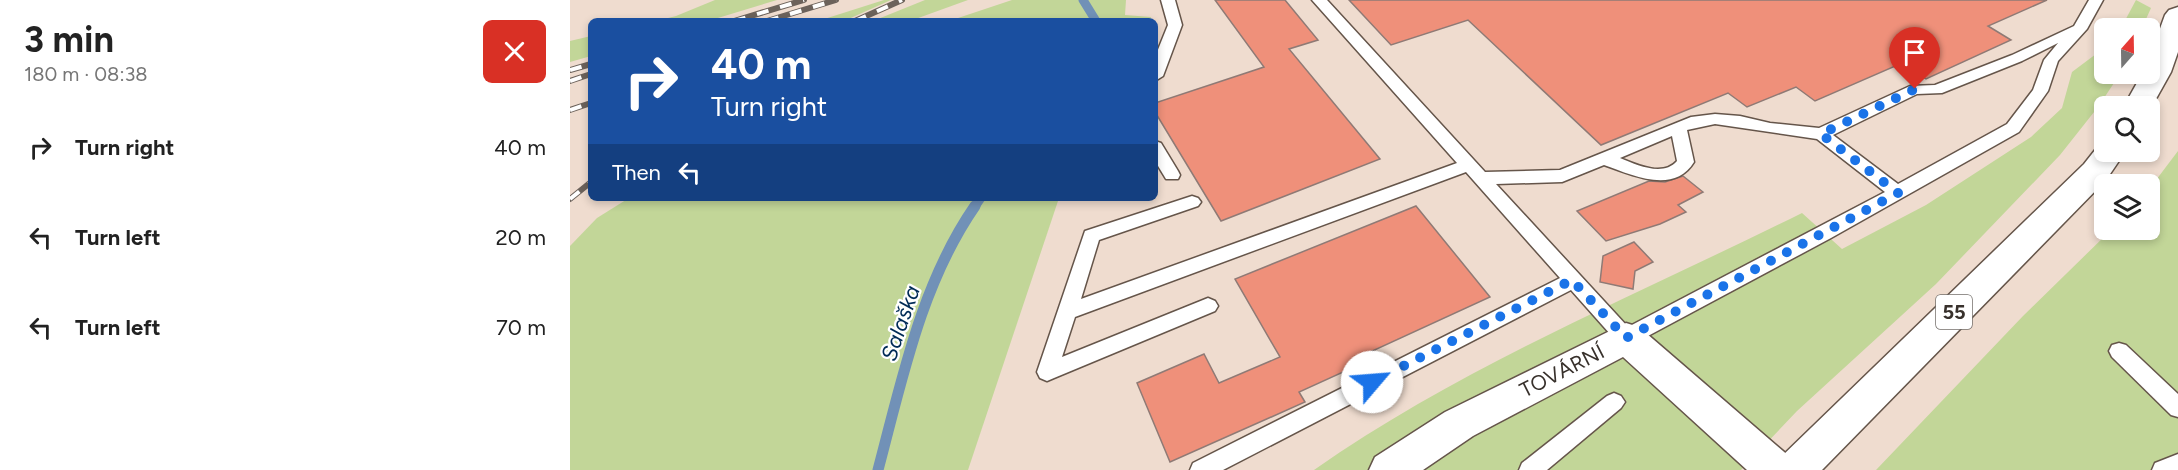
<!DOCTYPE html>
<html lang="en">
<head>
<meta charset="utf-8">
<style>
  body { margin:0; font-family:Figtree,sans-serif; background:#f2f2f2; color:#222; height:100vh; display:flex; flex-direction:column; font-size:22px; white-space:nowrap }
  * { box-sizing:border-box; margin:0 }
  p { font-size:20px; color:#767676 }
  .icon { flex:none; width:33px; height:33px; fill:none; stroke:currentColor; stroke-width:2; stroke-linecap:round; stroke-linejoin:round }
  .map { position:relative; flex:1; overflow:hidden }
  .panel { display:flex; flex-direction:column; background:#fff; width:570px }
  .panel>* { flex:none }
  .hud { position:absolute; left:18px; top:18px; width:570px; height:183px; border-radius:9px; box-shadow:0 3px 9px #0003; background:#1a4fa0; color:#fff; overflow:hidden }
  .needle { width:39px; rotate:20deg }
  .buttons { position:absolute; left:1524px; top:18px; display:grid; gap:12px }
  .buttons a { display:grid; place-items:center; width:66px; height:66px; border-radius:9px; background:#fff; box-shadow:0 3px 9px #0003; font-size:30px }
  .pin { position:absolute; display:grid; place-items:center; width:51px; height:51px; color:#fff; margin:-62px -26px; border-radius:50% 50% 50% 0; rotate:-45deg; box-shadow:0 0 6px #0007 }
  .pin .icon { rotate:45deg }
  .me { position:absolute; width:66px; margin:-33px; rotate:63deg; stroke-linejoin:round; filter:drop-shadow(0 0 4px #0008) }
  .turn { display:flex; align-items:center; gap:21px; height:126px; padding:0 24px; font-size:27px }
  .turn .icon { width:78px; height:78px; stroke-width:2.5 }
  .turn b { display:block; font-size:42px; line-height:51px }
  .then { display:flex; align-items:center; height:57px; padding:0 24px; background:#0003; gap:12px; font-size:22px }
  .round { display:grid; place-items:center; flex:none; width:63px; height:63px; border-radius:9px; background:#f2f2f2 }
  .overview { display:flex; align-items:center; justify-content:space-between; height:102px; padding:0 24px }
  h1 { font-size:36px; font-weight:700; line-height:45px }
  ul { padding:0; list-style:none }
  li { display:flex; align-items:center; gap:18px; height:90px; padding:0 24px }
  li div { flex:1 }
  li b { display:block; font-size:22px }
  li em { font-style:normal }
  main { display:flex; flex:1; min-height:0 }
  .map>svg:first-child { display:block }
</style>
</head>
<body>
<main>
<section class="panel">
<div class="overview"><div><h1>3 min</h1><p>180 m · 08:38</p></div><a class="round" style="background:#d93025;color:#fff"><svg class="icon" aria-label="close" viewBox="0 0 24 24"><path d="M6 6l12 12M18 6L6 18"/></svg></a></div>
<ul>
<li><svg class="icon" aria-label="right" viewBox="0 0 24 24"><path d="M7 20v-9h11M14 6l5 5-5 5"/></svg><div><b>Turn right</b></div><em>40 m</em></li>
<li><svg class="icon" aria-label="left" viewBox="0 0 24 24"><path d="M17 20v-9H6M10 6l-5 5 5 5"/></svg><div><b>Turn left</b></div><em>20 m</em></li>
<li><svg class="icon" aria-label="left" viewBox="0 0 24 24"><path d="M17 20v-9H6M10 6l-5 5 5 5"/></svg><div><b>Turn left</b></div><em>70 m</em></li>
</ul>
</section>
<div class="map">
<svg width="1608" height="470" viewBox="0 0 1608 470">
  <rect width="100%" height="100%" fill="#efdccf"/>
  <g fill="#c2d698">
    <path d="M145,0H207L138,21H86L106,16Z"/>
    <path d="M314,0H321L274,21H248Z"/>
    <path d="M355,0H398L340,21H303Z"/>
    <path d="M442,0H556L555,15L581,17L580,21H379Z"/>
    <path d="M1566,0L1581,8L1572,28H1551Z"/>
    <path d="M21,36V56L0,62V41Z"/>
    <path d="M1534,48V74H1550L1528,107L1490,155L1366,284L1227,411L1171,470H744C896,364 1067,295 1232,213L1272,249L1356,205L1461,137L1492,108L1502,72Z"/>
    <path d="M1608,151V470H1306L1453,316L1541,230H1580V188Z"/>
    <path d="M59,198H489L398,470H0V246L27,218Z"/>
  </g>
  <g fill="none" stroke-linecap="round" stroke-linejoin="round">
    <g stroke="#7191b7" stroke-width="9">
      <path d="M513,0L526,21"/>
      <path d="M404,208L411,198"/>
    </g>
    <path stroke="#7191b7" stroke-width="11" d="M308,470C332,380 351,284 405,206"/>
  </g>
  <g fill="#ef907a" stroke="#8f7a75" stroke-width="1.5">
    <path d="M645,0H715L748,40L719,49L810,159L651,221L585,112V103L694,67Z"/>
    <path d="M779,0H1477L1418,26L1441,40L1356,79L1332,63L1245,101L1226,87L1177,107L1158,93L1031,145L898,20L821,45Z"/>
    <path d="M1113,176L1133,192L1108,205L1116,212L1090,224L1036,241L1007,211L1079,181L1095,182Z"/>
    <path d="M846,206L920,297L800,352L804,358L729,392L735,402L600,462L567,383L634,354L649,383L710,357L665,279Z"/>
    <path d="M1064,242L1083,262L1065,271L1063,289L1030,282L1033,256Z"/>
  </g>
  <g fill="none" stroke-linecap="round" stroke-linejoin="round">
    <defs>
      <g id="service">
        <path d="M591,0H605L612,25L593,76L585,81V57L598,25Z"/>
        <path d="M742,0H757L915,172L990,170L1121,117L1145,114L1170,116L1200,123L1249,128L1340,86L1365,85L1442,55L1504,26L1519,0H1533L1517,29L1488,61L1478,91L1449,132L1261,238L1063,344L1056,346L1049,344L1001,290L653,470H620L623,463L990,278L896,172L505,317L492,357L638,298L645,301L648,306L645,311L484,378L477,381L470,378L467,372L515,231L622,196L628,198L631,202L628,206L529,240L511,299L887,163ZM1488,43L1474,60L1463,90L1437,124L1328,184L1263,135L1347,94L1372,93L1452,61ZM1145,124L1247,139L1315,192L1058,327L926,184L992,182L1034,165C1062,175 1104,195 1124,162L1117,130ZM1102,136L1107,161C1093,177 1067,165 1050,158Z"/>
        <path d="M585,141L591,143L608,171L610,175L608,179H596L585,161Z"/>
        <path d="M1549,343L1556,345L1608,394V417L1601,415L1542,357L1539,351L1542,345Z"/>
        <path d="M1044,393L1051,396L1055,402L1051,408L977,470H949L952,463L1037,396Z"/>
        <path d="M1608,454V470H1582L1585,463Z"/>
      </g>
      <path id="minor" d="M1056,323L1069,327L1220,457L1226,470H1177L1053,357L903,436L853,470H799L805,457L875,412Z"/>
      <g id="primary">
        <path d="M1608,7V52L1601,72L1582,106L1580,110V106H1554L1572,74H1580V56L1595,15L1599,10Z"/>
        <path d="M1534,143V152H1555L1536,180L1252,470H1205L1211,457L1514,164L1529,145Z"/>
      </g>
    </defs>
    <use href="#service" stroke="#65554a" stroke-width="3"/>
    <use href="#minor" stroke="#65554a" stroke-width="3"/>
    <use href="#primary" stroke="#65554a" stroke-width="3"/>
    <use href="#service" fill="#fff" fill-rule="evenodd"/>
    <use href="#minor" fill="#fff" fill-rule="evenodd"/>
    <use href="#primary" fill="#fff" fill-rule="evenodd"/>
    <defs>
      <g id="rail">
        <path d="M164,21L234,0"/>
        <path d="M197,21L266,0"/>
        <path d="M285,21L332,0"/>
        <path d="M0,70L21,64"/>
        <path d="M0,81L21,74"/>
        <path d="M0,110L21,103"/>
        <path d="M0,199L21,182"/>
      </g>
    </defs>
    <use href="#rail" stroke="#6c625b" stroke-width="6"/>
    <use href="#rail" stroke="#fff" stroke-width="4" stroke-dasharray="12" stroke-linecap="butt"/>
  </g>
  <g fill="none" stroke-linecap="round" stroke-linejoin="round">
    <path stroke="#1a73e8" stroke-width="10" stroke-dasharray="0 18" d="M802,382L1002,280L1056,338L1328,193L1251,134L1345,89"/>
  </g>
  <g text-anchor="middle" stroke-width="4.5" stroke-linejoin="round" paint-order="stroke">
    <rect fill="#fff" stroke="#746f6b" stroke-width="1.5" x="1366" y="295" width="36" height="34" rx="4.5"/>
    <g font-size="20" font-weight="bold" fill="#38312c">
      <text x="1384" y="319">55</text>
    </g>
    <g font-size="21" fill="#38312c" stroke="#fff">
      <text transform="translate(992 371) rotate(-27)" y="7">TOVÁRNÍ</text>
    </g>
    <g font-size="22" font-style="italic" fill="#002b56" stroke="#fff">
      <text transform="translate(330 323) rotate(-71)" y="8">Salaška</text>
    </g>
  </g>
</svg>
<div class="buttons">
<a><svg class="needle" viewBox="-14 -14 28 28"><path d="M0-13l5 13h-10z" fill="#e53935"/><path d="M0 13l5-13h-10z" fill="#767676"/></svg></a>
<a><svg class="icon" aria-label="search" viewBox="0 0 24 24"><circle cx="10" cy="10" r="6"/><path d="M15 15l6 6"/></svg></a>
<a><svg class="icon" aria-label="layers" viewBox="0 0 24 24"><path d="M12 4l9 5-9 5-9-5zM3 14l9 5 9-5"/></svg></a>
</div>
<div class="pin" style="left:1345px;top:89px;background:#d93025"><svg class="icon" aria-label="arrive" viewBox="0 0 24 24"><path d="M6 21V4h12l-3 4 3 4H6"/></svg></div>
<svg class="me" style="left:802px;top:382px" viewBox="-20 -20 40 40"><circle r="19" fill="#fff"/><path d="M0-13L10 11 0 6-10 11z" fill="#1a73e8"/></svg>
<div class="hud">
<div class="turn"><svg class="icon" aria-label="right" viewBox="0 0 24 24"><path d="M7 20v-9h11M14 6l5 5-5 5"/></svg><div><b>40 m</b>Turn right</div></div>
<div class="then">Then<svg class="icon" aria-label="left" viewBox="0 0 24 24"><path d="M17 20v-9H6M10 6l-5 5 5 5"/></svg></div>
</div>
</div>
</main>
</body>
</html>
